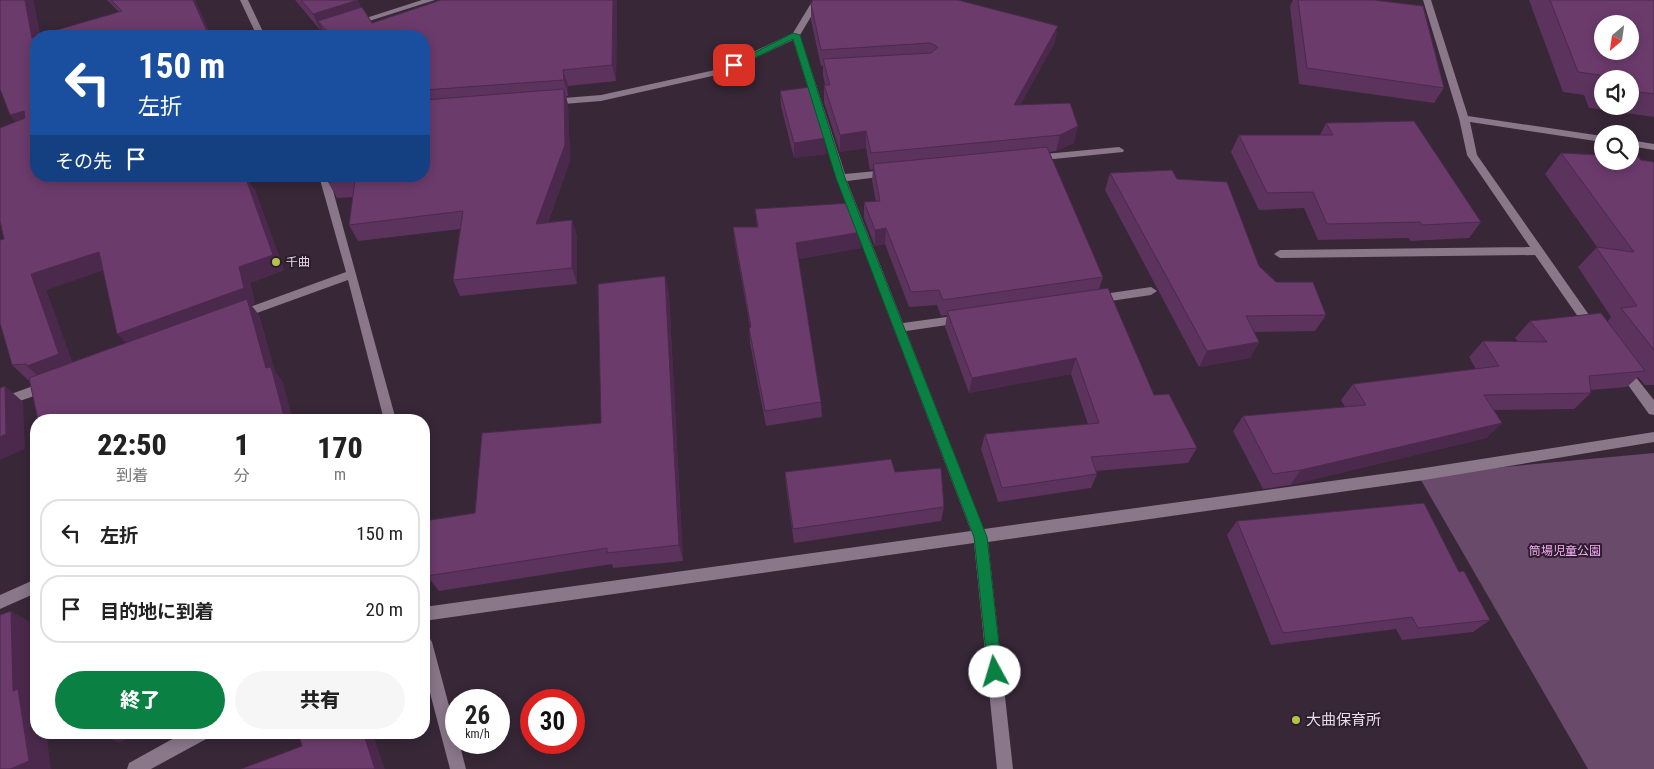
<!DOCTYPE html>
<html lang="ja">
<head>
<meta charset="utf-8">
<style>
  body { margin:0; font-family:"Roboto Condensed","Noto Sans JP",sans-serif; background:#f6f6f6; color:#222; height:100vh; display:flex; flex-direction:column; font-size:19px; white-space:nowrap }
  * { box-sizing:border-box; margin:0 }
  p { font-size:16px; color:#767676 }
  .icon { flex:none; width:28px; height:28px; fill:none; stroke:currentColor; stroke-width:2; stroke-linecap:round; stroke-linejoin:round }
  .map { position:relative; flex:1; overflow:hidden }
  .sheet { position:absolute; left:30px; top:414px; width:400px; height:325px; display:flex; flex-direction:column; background:#fff; border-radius:20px; box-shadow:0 2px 12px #0003 }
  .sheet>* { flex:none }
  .top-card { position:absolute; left:30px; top:30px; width:400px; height:152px; border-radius:20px; box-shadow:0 2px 12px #0003; background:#1a4fa0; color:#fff; overflow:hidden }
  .needle { width:32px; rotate:209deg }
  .controls { position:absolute; left:1594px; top:15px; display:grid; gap:10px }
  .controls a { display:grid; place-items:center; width:45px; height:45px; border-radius:50%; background:#fff; box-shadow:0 2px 12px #0003; font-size:25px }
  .speed { position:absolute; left:445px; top:689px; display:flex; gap:10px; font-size:25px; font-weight:700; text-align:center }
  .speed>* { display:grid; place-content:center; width:65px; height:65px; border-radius:50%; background:#fff; box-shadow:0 2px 12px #0003; line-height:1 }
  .speed small { font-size:12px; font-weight:400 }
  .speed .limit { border:8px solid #d22; background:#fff; color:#111 }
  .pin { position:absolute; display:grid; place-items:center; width:42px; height:42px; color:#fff; margin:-21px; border-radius:10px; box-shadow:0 2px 8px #0006 }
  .me { position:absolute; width:55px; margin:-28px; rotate:354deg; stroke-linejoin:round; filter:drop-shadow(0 0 4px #0008) }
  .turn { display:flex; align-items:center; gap:18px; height:105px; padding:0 25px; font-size:22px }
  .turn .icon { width:65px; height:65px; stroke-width:2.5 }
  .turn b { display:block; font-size:35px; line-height:42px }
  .then { display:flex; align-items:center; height:48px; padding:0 25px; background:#0003; gap:10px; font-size:19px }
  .eta { display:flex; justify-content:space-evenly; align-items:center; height:85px; text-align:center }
  .eta b { font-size:30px; font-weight:800; line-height:35px }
  .cta { display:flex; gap:10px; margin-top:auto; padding:10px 25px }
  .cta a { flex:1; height:58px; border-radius:30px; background:#0b8043; color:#fff; font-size:20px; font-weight:800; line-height:58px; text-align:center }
  .cta a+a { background:#f6f6f6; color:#222 }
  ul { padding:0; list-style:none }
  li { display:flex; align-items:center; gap:15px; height:68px; margin:0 10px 8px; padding:0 15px; border:2px solid #e0e0e0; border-radius:20px }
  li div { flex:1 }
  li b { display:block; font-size:19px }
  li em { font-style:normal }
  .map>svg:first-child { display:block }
</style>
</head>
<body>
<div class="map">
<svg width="1654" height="769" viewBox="0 0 1654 769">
  <rect width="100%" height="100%" fill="#372737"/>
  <path fill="#6a4a6a" d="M1654,453V769H1588L1418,475Z"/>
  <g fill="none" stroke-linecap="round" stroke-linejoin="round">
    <g fill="#8a778a" fill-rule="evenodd">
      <path d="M240,0H248L265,36H257Z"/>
      <path d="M422,0H435L322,36H310Z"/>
      <path d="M813,0H821L800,35L845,174L887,170L892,173L887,176L847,181L903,323L961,315L967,319L961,323L906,331L984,529L1418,469L1654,432V442L1418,481L988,542L1013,769H997L974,543L424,621V607L971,531L836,178L793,40L721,74L601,101L551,105L546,102L551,99L601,95L715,70L793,33Z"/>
      <path d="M1423,0H1431L1468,116L1602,136V142L1470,122L1477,155L1596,325L1598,328L1596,331H1588L1535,255L1280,258L1274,254L1280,250L1530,247L1467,155L1459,118Z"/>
      <path d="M1630,140L1654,144V150L1630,146Z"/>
      <path d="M1119,147L1124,150L1123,152L1034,161L1029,158L1034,155Z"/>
      <path d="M319,176H329L396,420H384L348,280L240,319L234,315L236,312L346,272Z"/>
      <path d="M1151,287L1157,291L1151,295L1097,303L1091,299L1097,295Z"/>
      <path d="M1622,363L1626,365L1654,400V415L1649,414L1618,371L1616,368L1618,365Z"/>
      <path d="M47,381L51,382L53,386L51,390L0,408V398Z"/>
      <path d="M36,579V593L0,609V595Z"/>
      <path d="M424,635L429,637L432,642L456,732V742H459L466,769H450L424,670Z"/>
      <path d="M185,732H210L208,738L151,769H127L129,763Z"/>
    </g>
  </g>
  <g fill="#5c335d" fill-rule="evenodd">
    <path d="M0,0H33L40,35L119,12L107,0H195L211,36H36L255,190L284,270L250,283L255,303L251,305L259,315L275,372L283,382L28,380L12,365L4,239L16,122L10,115ZM103,270L126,343L72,362L46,290Z"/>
    <path d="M295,0H357L361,7L372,23L617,0L616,81L568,86V96H566L568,105L570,161L548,222L572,220L577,236V284L460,296L453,280L460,229L358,241L349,225L353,197L337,198L328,182L424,176V36L325,34L323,30L321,31Z"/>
    <path d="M1293,0H1374L1444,88L1434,103L1299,84L1290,6Z"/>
    <path d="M1529,0H1654V117L1589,108L1584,95L1563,92ZM1602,79H1630V106H1602Z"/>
    <path d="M811,4L1055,42L1020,105L1074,143L1056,151L1049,152L1103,277L1099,289L1154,395L1197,448L1188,463L1096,471L1097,474L1091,488L998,502L981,449L985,434L1088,424L1071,374L969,393L945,327L947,315L941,316L937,305L909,307L885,244L875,246L864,218V202H876L872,180L873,169L870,170L866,148L840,152L824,102V85H825L823,75V66H821L811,20Z"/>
    <path d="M780,91L826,138V154L794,158L781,106Z"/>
    <path d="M1326,123L1481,222L1469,238L1410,241L1409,238L1318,240L1304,208L1259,210L1231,152L1239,135H1320Z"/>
    <path d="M1561,153L1641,160L1654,162V385H1645L1638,377L1627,387L1591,390V393L1574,409L1494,410L1502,423L1486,438L1290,485L1263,489L1233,431L1243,416L1345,407L1341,400L1353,384L1476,369L1469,357L1483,341L1518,342L1515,338L1530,321L1607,322L1611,317L1578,267L1597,247L1545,174Z"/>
    <path d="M1110,173L1177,179L1259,266L1276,282L1326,315L1315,331L1254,332L1259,342L1250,358L1199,367L1105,190Z"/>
    <path d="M755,209L861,248L798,259L821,402L822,417L766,426L750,343L749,328L750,327L735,244L733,227H757Z"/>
    <path d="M665,276L669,295L683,561L613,568L612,564L439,591L427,576L475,513L601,423Z"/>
    <path d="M785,472H895L944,507L941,521L794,543L786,487Z"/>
    <path d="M1237,521L1459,572L1490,620L1473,632L1402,640L1396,629L1271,645L1227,535Z"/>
  </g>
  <g fill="#4b294c">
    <path d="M25,0H33L40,36L32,38Z"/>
    <path d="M193,0H195L211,36H209Z"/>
    <path d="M358,0L365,16L318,21L323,30L321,31L313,14Z"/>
    <path d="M613,0H617L616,81L612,65Z"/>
    <path d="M1058,26L1055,42L1011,122L1014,105Z"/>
    <path d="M563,70L568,86V96L564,80Z"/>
    <path d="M564,89L568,105L570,161L541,240L536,224Z"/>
    <path d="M24,111L36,125L23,130L10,115Z"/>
    <path d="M1078,126L1074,143L1056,151L1060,135Z"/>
    <path d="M866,131V148L840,152V135Z"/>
    <path d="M826,138V154L794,158V143Z"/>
    <path d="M245,176L255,190L284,270L250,283L255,303L251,305L259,315L275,372L283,382L293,420H285L131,348L117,334L239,267Z"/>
    <path d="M572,220L577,236V284L572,268Z"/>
    <path d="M886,228L885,244L875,246V230Z"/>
    <path d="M862,232L861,248L796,259V243Z"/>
    <path d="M99,252L113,267L46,290L75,369L43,380L27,366L31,274Z"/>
    <path d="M665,276L669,295L683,561L679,545Z"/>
    <path d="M1259,342L1250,358L1199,367L1207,351Z"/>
    <path d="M1076,358L1071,374L969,393L972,378Z"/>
    <path d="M5,386L23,402L25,449L0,460V437Z"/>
    <path d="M1502,423L1486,438L1290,485L1301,470Z"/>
    <path d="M11,611L32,623L35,697H36V732H46L51,769H10L13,691Z"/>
    <path d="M100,732H141L119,743L99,733Z"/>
    <path d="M363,732H372L385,769H375Z"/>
  </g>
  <g fill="#6b3b6c" stroke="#4b294c" fill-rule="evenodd">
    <path d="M0,0H25L32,38L36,36V176H245L273,255L239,267L244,288L117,334L99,252L31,274L59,354L27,366L26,364L12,365L0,323V240L4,239L0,221V128L25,118L24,111L10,115L0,89Z"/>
    <path d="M111,0H193L209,36H36L122,11Z"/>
    <path d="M301,0H358L313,14Z"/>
    <path d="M441,0H613L612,65L563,70L564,80L424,90V36H319L329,33L318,21L362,7L372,23Z"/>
    <path d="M813,0H958L1058,26L1014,105L1070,103L1078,126L1060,135L871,153L866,131L840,135L824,85H830L823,59L931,53L938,47L930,43L821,50L811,4Z"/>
    <path d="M1298,0H1374L1423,6L1444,88L1307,68Z"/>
    <path d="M1550,0H1654V94L1630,91V79H1602V81L1600,75L1578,72ZM1602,24H1630V51H1602Z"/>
    <path d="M810,87L826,138L794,143L780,91Z"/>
    <path d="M564,89L565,145L536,224L572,220V268L453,280L463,211L349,225L355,180L328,182L327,176H424V100Z"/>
    <path d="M1414,121L1481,222L1422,225L1420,222L1327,224L1313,192L1267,193L1239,135H1333L1326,123Z"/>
    <path d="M1047,147L1103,277L943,300L939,290L911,292L886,228L875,230L864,202L880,201L873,164Z"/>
    <path d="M1561,153L1602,155V161H1630V157H1639L1641,160L1654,162V350L1621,308L1637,306L1596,247L1634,252Z"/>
    <path d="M1172,170L1177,179L1227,182L1259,266L1276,282H1313L1326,315L1246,316L1259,342L1207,351L1110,173Z"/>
    <path d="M850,203L862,232L796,243L821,402L765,411L749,328L751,327L733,227H758L755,209Z"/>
    <path d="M665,276L679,545L607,553V548L427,576L424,557V521L475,513L482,433L601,423L598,284Z"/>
    <path d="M1108,288L1154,395L1169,394L1197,448L1091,457L1097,474L1002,488L985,434L1099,423L1076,358L972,378L947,311Z"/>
    <path d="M247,299L266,368L271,367L285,420H38L29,378Z"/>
    <path d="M1601,313L1645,371L1589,376L1591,393L1484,395L1502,423L1301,470L1273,474L1243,416L1366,405L1353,384L1499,366L1483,341L1547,342L1530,321Z"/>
    <path d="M5,386L6,434L0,437V388Z"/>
    <path d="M891,459L895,472L941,468L944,507L793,529L785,472Z"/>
    <path d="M1424,503L1459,572L1464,571L1490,620L1418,628L1412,617L1283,633L1237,521Z"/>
    <path d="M11,611L13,691L18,689L29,761L10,769H0V615Z"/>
    <path d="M298,732H363L375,769H241L302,746Z"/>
  </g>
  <path fill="#0b8043" stroke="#07532c" d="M793,33L800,35L845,178L987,537L1002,672L1000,677L995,679L990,677L988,672L974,537L836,178L793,39L737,67L730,65Z"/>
  <g fill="#b2c34c" stroke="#2d1d2d" stroke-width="2">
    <circle cx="276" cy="262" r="5"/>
    <circle cx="1296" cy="720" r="5"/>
  </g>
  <g text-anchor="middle" stroke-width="4" stroke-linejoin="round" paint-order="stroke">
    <g font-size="12" fill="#e7dde7" stroke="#2d1d2d" text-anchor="start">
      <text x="286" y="266">千曲</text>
    </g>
    <g font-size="12" fill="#f7adf8" stroke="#2d1d2d">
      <text x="1565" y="555">筒場児童公園</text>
    </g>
    <g font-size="15" fill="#e7dde7" stroke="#2d1d2d" text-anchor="start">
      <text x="1306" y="725">大曲保育所</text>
    </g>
  </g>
</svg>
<div class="controls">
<a><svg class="needle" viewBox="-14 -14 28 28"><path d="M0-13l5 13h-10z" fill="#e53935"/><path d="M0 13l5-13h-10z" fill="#767676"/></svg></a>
<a><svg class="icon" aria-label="sound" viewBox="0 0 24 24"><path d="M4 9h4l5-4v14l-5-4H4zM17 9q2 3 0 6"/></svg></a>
<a><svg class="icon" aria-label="search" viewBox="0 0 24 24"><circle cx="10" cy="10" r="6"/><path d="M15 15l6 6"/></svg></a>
</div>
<div class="speed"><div>26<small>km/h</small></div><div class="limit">30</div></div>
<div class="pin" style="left:734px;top:65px;background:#d93025"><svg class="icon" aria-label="arrive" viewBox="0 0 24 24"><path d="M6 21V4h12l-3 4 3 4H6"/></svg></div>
<svg class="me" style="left:995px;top:672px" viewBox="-20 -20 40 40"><circle r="19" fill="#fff"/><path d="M0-13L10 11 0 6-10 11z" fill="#0b8043"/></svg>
<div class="top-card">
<div class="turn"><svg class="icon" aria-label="left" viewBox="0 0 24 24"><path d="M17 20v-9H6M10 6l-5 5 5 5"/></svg><div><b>150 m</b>左折</div></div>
<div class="then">その先<svg class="icon" aria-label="arrive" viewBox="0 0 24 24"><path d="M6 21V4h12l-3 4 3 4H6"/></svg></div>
</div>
<section class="sheet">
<div class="eta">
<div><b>22:50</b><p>到着</p></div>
<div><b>1</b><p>分</p></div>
<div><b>170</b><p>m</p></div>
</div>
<ul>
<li><svg class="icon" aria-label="left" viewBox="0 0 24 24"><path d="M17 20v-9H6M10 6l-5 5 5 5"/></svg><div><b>左折</b></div><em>150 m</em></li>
<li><svg class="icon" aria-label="arrive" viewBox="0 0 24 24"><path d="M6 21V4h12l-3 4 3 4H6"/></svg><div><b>目的地に到着</b></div><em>20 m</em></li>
</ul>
<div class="cta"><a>終了</a><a>共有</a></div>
</section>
</div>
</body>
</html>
